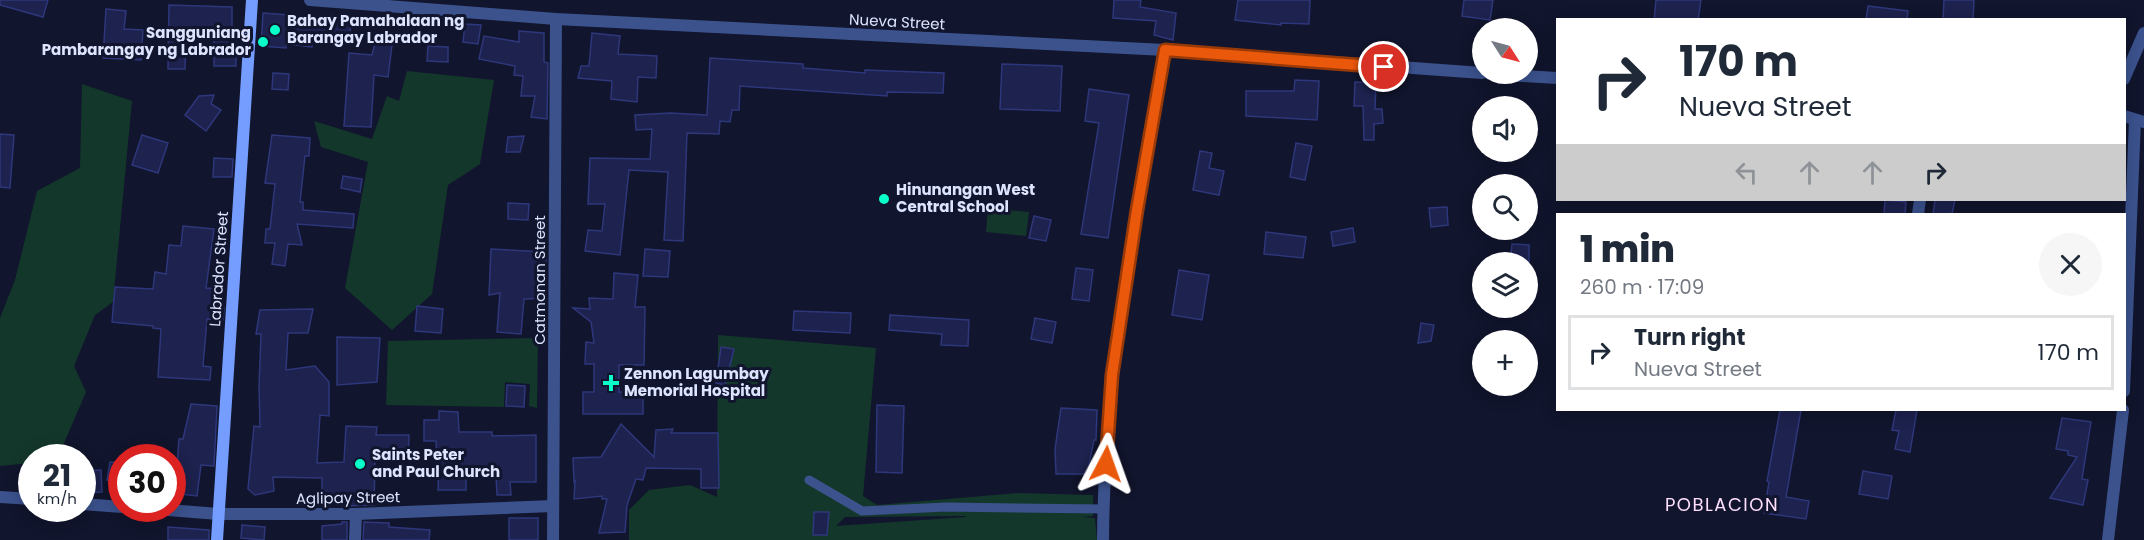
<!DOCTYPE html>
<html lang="en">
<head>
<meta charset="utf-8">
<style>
  body { margin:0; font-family:Poppins,sans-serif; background:#f6f6f7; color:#1f2937; height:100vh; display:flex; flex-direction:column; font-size:22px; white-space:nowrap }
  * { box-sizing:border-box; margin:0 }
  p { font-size:20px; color:#747a83 }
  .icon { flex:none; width:33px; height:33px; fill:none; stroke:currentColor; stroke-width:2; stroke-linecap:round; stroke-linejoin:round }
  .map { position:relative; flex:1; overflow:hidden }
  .panel { position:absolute; left:1556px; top:213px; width:570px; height:198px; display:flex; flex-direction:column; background:#fff; border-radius:0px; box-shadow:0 3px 15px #0003 }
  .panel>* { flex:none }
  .top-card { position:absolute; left:1556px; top:18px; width:570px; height:183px; border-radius:0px; box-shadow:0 3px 15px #0003; background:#fff; color:#1f2937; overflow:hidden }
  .needle { width:39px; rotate:126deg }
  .controls { position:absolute; left:1472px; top:18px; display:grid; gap:12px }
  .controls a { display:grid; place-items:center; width:66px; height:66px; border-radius:50%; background:#fff; box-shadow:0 3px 15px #0003; font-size:30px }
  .speed { position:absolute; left:18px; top:444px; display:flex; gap:12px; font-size:30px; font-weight:700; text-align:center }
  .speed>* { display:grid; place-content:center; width:78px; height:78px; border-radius:50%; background:#fff; box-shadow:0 3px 15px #0003; line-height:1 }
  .speed small { font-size:15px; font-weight:400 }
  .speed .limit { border:9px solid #d22; background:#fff; color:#111 }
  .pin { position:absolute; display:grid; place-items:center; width:51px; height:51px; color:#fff; margin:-26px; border:3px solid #fff; border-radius:50%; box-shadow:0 2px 6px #0007 }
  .me { position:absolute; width:66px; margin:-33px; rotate:4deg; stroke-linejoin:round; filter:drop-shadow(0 0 4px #0008) }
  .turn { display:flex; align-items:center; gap:21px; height:126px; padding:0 24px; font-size:27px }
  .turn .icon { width:78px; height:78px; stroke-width:2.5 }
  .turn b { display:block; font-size:42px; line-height:51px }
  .lanes { display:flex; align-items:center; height:57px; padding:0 24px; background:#0003; justify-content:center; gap:30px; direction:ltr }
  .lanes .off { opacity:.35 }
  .round { display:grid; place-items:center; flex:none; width:63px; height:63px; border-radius:32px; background:#f6f6f7 }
  .headline { display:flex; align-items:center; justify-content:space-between; height:102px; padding:0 24px }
  h1 { font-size:36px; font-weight:800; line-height:45px }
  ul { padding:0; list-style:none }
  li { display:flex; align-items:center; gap:18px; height:75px; margin:0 12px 9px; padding:0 12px; border:3px solid #e0e1e3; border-radius:0px }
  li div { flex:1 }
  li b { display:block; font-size:22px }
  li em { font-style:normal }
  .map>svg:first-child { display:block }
</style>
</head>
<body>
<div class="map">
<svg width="2144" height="540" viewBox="0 0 2144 540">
  <rect width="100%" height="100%" fill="#11152d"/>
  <g fill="#14372b" fill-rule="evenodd">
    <path d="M407,71L494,80L480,164L448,185L432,294L392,330L345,288L368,162L321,147L314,121L372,139L387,96L399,101Z"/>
    <path d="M82,84L132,101L113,302L95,315L74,366L86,392L58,457L32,458L31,463L0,466V318L15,280L37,191L80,168Z"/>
    <path d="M988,208L1029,212L1026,236L986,232Z"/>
    <path d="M718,335L876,348L863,496L877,505L1018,493L1093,495V516L1082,517L1095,518L1097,540H629V510L649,490L690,485L717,497ZM966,516V517L836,526L845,517Z"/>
    <path d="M538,338L537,408L529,406L530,384L505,382L504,407L386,405L388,341Z"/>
  </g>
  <g fill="#1d224e" stroke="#2e377b" stroke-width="1.5">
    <path d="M0,0H48L43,17L0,5Z"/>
    <path d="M1114,0H1141L1140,7L1176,13L1173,40L1154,35L1156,21L1113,18Z"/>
    <path d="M1238,0H1310L1309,24L1281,23V25L1235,20Z"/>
    <path d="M1464,0H1493L1490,20L1462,16Z"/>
    <path d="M1656,0H1701L1698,20H1654Z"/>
    <path d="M1944,0H1974L1973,20H1943Z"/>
    <path d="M169,5L232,7V36H236V66H214V38L186,39L185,69H168Z"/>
    <path d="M1868,6L1908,11L1907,20H1866Z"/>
    <path d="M106,9L126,11L124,29L143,30L141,60L103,58Z"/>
    <path d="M263,13L330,18V15L351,16L350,36L314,34L312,47L286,44V48L261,46Z"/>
    <path d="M465,24L481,25L478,44L463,42Z"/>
    <path d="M519,31L544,33V62L548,63L547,119L531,117L535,96H521L523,76L514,75L515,66L479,59L484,36L519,42Z"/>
    <path d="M592,33L620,36L618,54L657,56L656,78L638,77L637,102L611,99L612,81L578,78L581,66H589Z"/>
    <path d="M375,43L392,45L388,77L374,75L371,127L344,126L349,53L372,55Z"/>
    <path d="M428,46L448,47V62L427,61Z"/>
    <path d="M710,58L803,64V68L865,73V70L944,73L943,93L887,92V96L740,86L739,110H732L730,122L720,121L719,134L687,133L683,241L664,240L668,172L629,170L620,255L585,251L588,230L602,231L605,204H588L590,158L650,159L652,129L636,130L635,115L670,113L707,115Z"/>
    <path d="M1002,64L1062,66L1060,111L1000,109Z"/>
    <path d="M273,73L289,74L288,90L272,89Z"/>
    <path d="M1295,80L1319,81L1317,120L1246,116V91H1294Z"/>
    <path d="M1355,82L1376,83L1375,109H1382L1383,123L1374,124V140H1364L1363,106H1354Z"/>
    <path d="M1089,89L1129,95L1108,238L1081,234L1099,123L1085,121Z"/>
    <path d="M214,95L211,104L221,110L206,131L185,115L199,96Z"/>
    <path d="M0,134L14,135L10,188L0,187Z"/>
    <path d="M142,135L168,143L158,173L132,165Z"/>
    <path d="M272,135L310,138L309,156H305L300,202H303V210L354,214L353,228L297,224L302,245L288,244L285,266L272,264L275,243H265L266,229H270L275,184L265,183Z"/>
    <path d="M524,136L520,152H506L508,137Z"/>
    <path d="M1296,143L1312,146L1305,180L1290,177Z"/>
    <path d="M1200,151L1212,153L1209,168L1224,171L1219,195L1193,190Z"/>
    <path d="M214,158L233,159L232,177H213Z"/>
    <path d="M343,176L362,179L360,192L341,188Z"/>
    <path d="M1885,200L1906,202L1905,214H1884Z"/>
    <path d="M1935,200H1955L1952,214H1933Z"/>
    <path d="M508,203L529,204L528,220L508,219Z"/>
    <path d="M1447,207L1448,225L1431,227L1429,208Z"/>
    <path d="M1034,216L1051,220L1046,241L1029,238Z"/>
    <path d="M183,226L214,229L206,288L221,289L220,308H224L223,320L207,319L203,366L211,367L210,380L158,377L161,329L153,328V326L112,322L115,287L153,289L155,272L166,274L169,245L181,246Z"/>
    <path d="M1353,228L1355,242L1333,246L1331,232Z"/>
    <path d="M1266,232L1306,237L1303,258L1264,254Z"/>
    <path d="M1512,244L1529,245V262H1510Z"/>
    <path d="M491,249L546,252V298L524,299L521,334L497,332L500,293L489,295Z"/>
    <path d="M645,249L670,251L668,277L643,276Z"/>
    <path d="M1076,268L1093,270L1089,301L1072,299Z"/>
    <path d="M1179,270L1209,275L1202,320L1172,315Z"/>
    <path d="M614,273L638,275L635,307H645L644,365H619V392H643V414H583V392H594V364H585L586,342L594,343L591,322L573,308L590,309L589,298L613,299Z"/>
    <path d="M417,306L443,309L441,333L415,331Z"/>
    <path d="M313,309L308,333H288L286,370L315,366L329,382V416L320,415L317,463L344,462L346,426L377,427L376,435H409L408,461H375L374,505L343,506V497L322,498V478L273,477L274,491L255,495L248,489L254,426L260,427L259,387L261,334H256L260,310Z"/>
    <path d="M794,311L851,313L850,333L793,330Z"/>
    <path d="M890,315L969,320L968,346L941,345L942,334L889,330Z"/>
    <path d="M1035,318L1056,322L1052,343L1031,339Z"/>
    <path d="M1421,323L1434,325L1431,341L1418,343Z"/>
    <path d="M337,337L380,338L377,382L337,385Z"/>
    <path d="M721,347L734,349L725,385L716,383Z"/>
    <path d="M507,385L525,386L524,407L506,406Z"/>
    <path d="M191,404L217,406L214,466L201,465L197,496L172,493V465L177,466L179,439H183Z"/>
    <path d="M877,405L904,406L902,473L876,472Z"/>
    <path d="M1061,408L1097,410L1096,440H1094L1087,474H1056L1055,449Z"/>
    <path d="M1780,410H1801L1786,497L1809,501L1806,519L1764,513L1769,482L1767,481Z"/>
    <path d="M1896,410H1917L1910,452L1895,449L1899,431L1892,430Z"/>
    <path d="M439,411L458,412L459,432H492V436L536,435V482H510L511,495H497L496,476L466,477V490H438L439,461H437L436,441H424V420H439Z"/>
    <path d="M2062,418L2091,422L2082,479L2088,480L2083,505L2050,498L2077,457L2068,455V451L2056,449Z"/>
    <path d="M621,424L654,457L656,430L673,429L671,433H718L719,488H701V469L646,468L643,480L636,479L627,505L625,532L599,533L607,499H602V496L574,499L575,481L574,482L573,458L601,457Z"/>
    <path d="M110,462L122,463V482L107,480Z"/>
    <path d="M101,470L102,492L82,493V471Z"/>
    <path d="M1863,471L1892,476L1888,499L1859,494Z"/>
    <path d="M814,512H829L827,535H813Z"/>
    <rect x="509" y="518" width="29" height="22"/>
    <path d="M342,522H347V540H322V526L342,524Z"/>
    <path d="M364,522L389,523V527L430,530L429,540H363Z"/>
    <path d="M242,525L265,527L264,540L241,538Z"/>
    <path d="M168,527L209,530V540H168Z"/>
  </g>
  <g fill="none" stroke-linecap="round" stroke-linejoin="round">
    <path stroke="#3b528d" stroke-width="9" d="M809,480L862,511L946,507L1104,509"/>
    <g stroke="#3b528d" stroke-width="12">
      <path d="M310,0L556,19L1165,50L1482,73"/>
      <path d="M1490,74L1557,78"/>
      <path d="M2124,79L2144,33"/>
      <path d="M2124,116L2144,122"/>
      <path d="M1918,214L1920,200"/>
      <path d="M2124,391L2135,120"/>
      <path d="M0,497L32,499"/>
      <path d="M82,504L122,507"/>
      <path d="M144,508L218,514H356L553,506"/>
      <path d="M355,540L356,514"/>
      <path d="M553,540L556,19"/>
      <path d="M1103,540C1104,375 1136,212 1165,50"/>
      <path d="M2108,540L2123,410"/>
    </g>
    <path stroke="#749dff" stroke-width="12" d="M217,540L252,0"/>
  </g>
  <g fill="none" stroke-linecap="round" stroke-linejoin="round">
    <defs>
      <path id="route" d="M1106,464L1112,375L1137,210L1165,50L1384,67"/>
    </defs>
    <use href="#route" stroke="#983908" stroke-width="15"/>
    <use href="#route" stroke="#ea580c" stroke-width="10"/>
  </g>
  <g fill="#09ffc9" stroke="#11152d" stroke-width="2">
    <circle cx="275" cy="30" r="6"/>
    <circle cx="263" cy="42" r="6"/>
    <circle cx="884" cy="199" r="6"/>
    <path d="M608 374h6v6h6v6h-6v6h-6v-6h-6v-6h6z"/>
    <circle cx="360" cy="464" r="6"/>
  </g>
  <g text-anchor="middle" stroke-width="6" stroke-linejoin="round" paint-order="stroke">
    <g font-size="15" font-weight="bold" fill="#dde4ff" stroke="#11152d" text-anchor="start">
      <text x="287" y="26">Bahay Pamahalaan ng<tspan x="287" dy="17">Barangay Labrador</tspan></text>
      <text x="251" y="38" text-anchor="end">Sangguniang<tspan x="251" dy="17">Pambarangay ng Labrador</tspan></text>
      <text x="896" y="195">Hinunangan West<tspan x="896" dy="17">Central School</tspan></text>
      <text x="624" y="379">Zennon Lagumbay<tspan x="624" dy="17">Memorial Hospital</tspan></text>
      <text x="372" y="460">Saints Peter<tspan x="372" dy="17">and Paul Church</tspan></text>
    </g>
    <g font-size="15" fill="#dde4ff" stroke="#11152d">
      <text transform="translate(897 22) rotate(3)" y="5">Nueva Street</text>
      <text transform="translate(219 269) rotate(-86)" y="5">Labrador Street</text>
      <text transform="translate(540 280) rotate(-90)" y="5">Catmonan Street</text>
      <text transform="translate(348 498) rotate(-1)" y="5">Aglipay Street</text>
    </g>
    <g font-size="18" letter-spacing="1.5" fill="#ffdffe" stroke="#11152d">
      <text x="1722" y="511">POBLACION</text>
    </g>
  </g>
</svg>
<div class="controls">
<a><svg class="needle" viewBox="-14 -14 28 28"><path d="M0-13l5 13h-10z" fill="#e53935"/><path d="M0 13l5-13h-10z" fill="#747a83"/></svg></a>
<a><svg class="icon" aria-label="sound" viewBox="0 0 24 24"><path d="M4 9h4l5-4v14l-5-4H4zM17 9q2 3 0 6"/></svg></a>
<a><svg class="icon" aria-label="search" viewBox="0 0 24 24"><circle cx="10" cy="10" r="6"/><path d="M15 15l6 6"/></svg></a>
<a><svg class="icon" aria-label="layers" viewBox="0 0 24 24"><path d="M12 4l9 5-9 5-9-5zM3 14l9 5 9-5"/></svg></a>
<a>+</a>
</div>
<div class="speed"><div>21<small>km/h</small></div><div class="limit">30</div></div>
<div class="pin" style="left:1384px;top:67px;background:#d93025"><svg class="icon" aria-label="arrive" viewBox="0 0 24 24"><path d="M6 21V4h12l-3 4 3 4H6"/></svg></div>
<svg class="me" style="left:1106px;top:464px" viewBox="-20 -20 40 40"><path d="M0-17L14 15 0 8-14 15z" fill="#ea580c" stroke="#fff" stroke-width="4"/></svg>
<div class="top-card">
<div class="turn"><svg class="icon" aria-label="right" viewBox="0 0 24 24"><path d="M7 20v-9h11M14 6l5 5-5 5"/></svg><div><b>170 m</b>Nueva Street</div></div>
<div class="lanes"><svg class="icon off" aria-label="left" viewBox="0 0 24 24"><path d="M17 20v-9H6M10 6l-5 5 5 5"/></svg><svg class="icon off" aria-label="ahead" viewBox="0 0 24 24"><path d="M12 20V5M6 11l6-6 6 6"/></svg><svg class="icon off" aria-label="ahead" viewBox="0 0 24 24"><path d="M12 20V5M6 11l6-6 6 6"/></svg><svg class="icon" aria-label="right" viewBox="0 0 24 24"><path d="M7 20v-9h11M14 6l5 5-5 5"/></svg></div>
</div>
<section class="panel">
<div class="headline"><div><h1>1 min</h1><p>260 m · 17:09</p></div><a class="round"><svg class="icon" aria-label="close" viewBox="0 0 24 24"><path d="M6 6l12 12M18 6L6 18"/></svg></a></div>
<ul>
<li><svg class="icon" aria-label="right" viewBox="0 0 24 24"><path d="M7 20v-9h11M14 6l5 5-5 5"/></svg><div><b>Turn right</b><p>Nueva Street</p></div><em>170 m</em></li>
</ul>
</section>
</div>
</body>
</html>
